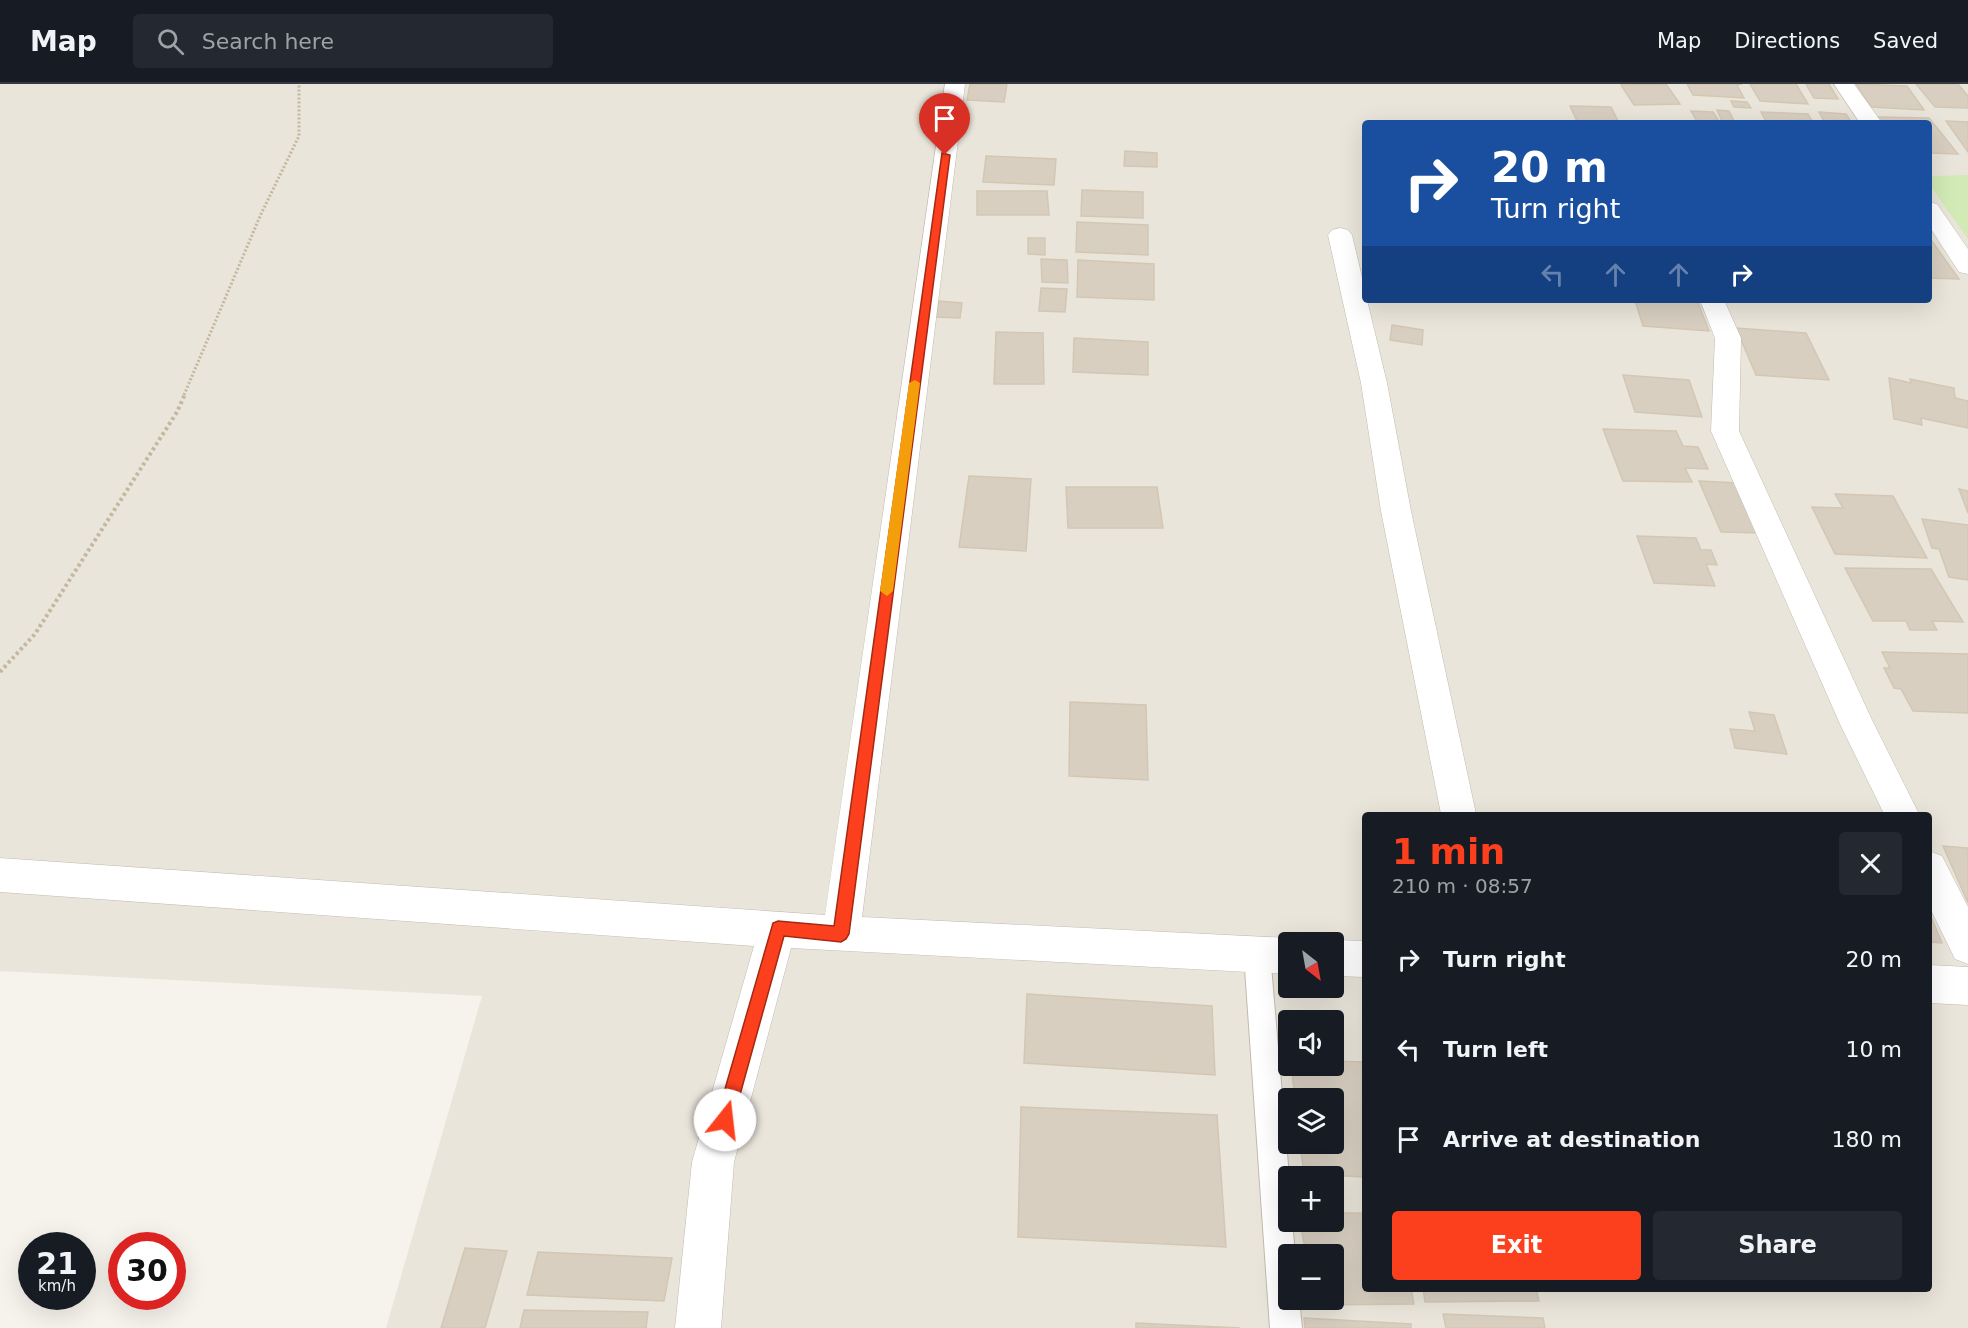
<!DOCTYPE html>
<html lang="en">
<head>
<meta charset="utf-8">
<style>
  body { margin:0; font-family:"DejaVu Sans",sans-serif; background:#242831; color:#f1f3f6; height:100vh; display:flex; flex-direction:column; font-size:22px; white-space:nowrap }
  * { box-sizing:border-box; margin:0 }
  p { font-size:20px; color:#9ea1a6 }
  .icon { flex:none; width:33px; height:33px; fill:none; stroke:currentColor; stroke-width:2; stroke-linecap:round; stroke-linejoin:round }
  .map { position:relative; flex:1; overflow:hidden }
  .details { position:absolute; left:1362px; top:728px; width:570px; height:480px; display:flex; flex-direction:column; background:#171b24; border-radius:6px; box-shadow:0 6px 24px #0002 }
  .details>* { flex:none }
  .guide { position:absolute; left:1362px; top:36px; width:570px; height:183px; border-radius:6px; box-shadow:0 6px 24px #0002; background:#1a4fa0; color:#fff; overflow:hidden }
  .needle { width:39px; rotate:149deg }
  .buttons { position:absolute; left:1278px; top:848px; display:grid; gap:12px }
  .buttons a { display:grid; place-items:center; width:66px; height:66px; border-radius:6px; background:#171b24; box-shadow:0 6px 24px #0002; font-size:30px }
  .speed { position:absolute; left:18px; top:1148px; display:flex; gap:12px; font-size:30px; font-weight:700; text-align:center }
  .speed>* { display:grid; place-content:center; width:78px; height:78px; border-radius:50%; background:#171b24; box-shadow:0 6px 24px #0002; line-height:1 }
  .speed small { font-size:15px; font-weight:400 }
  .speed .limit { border:9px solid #d22; background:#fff; color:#111 }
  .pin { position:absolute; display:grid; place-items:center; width:51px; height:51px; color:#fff; margin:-62px -26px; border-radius:50% 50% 50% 0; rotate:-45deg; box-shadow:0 0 6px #0007 }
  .pin .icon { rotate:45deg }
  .me { position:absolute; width:66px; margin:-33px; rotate:16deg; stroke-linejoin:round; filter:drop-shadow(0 0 4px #0008) }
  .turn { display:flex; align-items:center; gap:21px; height:126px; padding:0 30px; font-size:27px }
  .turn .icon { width:78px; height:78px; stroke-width:2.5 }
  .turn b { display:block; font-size:42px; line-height:51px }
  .lanes { display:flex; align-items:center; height:57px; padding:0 30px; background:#0003; justify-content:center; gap:30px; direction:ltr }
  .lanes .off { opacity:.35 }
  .round { display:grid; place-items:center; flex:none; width:63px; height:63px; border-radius:6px; background:#242831 }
  .summary { display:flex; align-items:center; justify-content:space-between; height:102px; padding:0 30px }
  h1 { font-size:36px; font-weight:700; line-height:45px; color:#fc3f1d }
  .cta { display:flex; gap:12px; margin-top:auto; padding:12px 30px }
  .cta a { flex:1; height:69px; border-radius:6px; background:#fc3f1d; color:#fff; font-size:24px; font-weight:700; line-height:69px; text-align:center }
  .cta a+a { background:#242831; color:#f1f3f6 }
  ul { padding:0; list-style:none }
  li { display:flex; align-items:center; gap:18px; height:90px; padding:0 30px }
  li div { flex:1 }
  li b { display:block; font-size:22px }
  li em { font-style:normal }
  header { display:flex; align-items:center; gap:36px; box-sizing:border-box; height:84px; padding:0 30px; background:#171b24; border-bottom:2px solid #363941 }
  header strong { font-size:28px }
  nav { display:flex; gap:33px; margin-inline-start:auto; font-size:21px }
  .search { width:420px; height:54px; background:#242831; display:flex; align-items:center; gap:15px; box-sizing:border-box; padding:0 21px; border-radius:6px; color:#9ea1a6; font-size:22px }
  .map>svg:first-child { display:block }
</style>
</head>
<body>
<header>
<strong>Map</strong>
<div class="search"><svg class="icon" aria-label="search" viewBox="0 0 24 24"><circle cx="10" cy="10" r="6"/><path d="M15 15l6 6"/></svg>Search here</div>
<nav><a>Map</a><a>Directions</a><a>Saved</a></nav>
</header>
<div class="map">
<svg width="1968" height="1244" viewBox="0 0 1968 1244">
  <rect width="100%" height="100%" fill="#f6f3ec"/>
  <path fill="#eae5da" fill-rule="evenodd" d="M0,0H1968V1244H386L482,912L0,887ZM1365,39H1929V216H1365ZM1365,730H1929V1204H1365ZM1288,858H1334V903H1288ZM1288,936H1334V981H1288ZM1288,1014H1334V1059H1288ZM1288,1092H1334V1137H1288ZM1288,1170H1334V1215H1288Z"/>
  <path fill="#d2eab5" d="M1968,91V155L1929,100V92Z"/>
  <g fill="#d8cfc1" stroke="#d3c7b4" stroke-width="1.5">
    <path d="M970,0H1007L1004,18L967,16Z"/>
    <path d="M1666,0L1680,20L1634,21L1621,1Z"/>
    <path d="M1687,0H1742L1737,1L1744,14L1693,11Z"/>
    <path d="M1750,0H1796L1808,20L1760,17Z"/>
    <path d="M1806,0H1829L1838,15L1814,14Z"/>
    <path d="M1856,0L1907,2L1924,26L1871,23Z"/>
    <path d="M1916,0H1958L1968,12V24L1935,23Z"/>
    <path d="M1731,17L1747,18L1751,24L1734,23Z"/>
    <path d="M1570,22L1611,23L1619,39H1578Z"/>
    <path d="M1717,26L1729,27L1735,39H1723Z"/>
    <path d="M1691,27L1713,28L1720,39H1698Z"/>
    <path d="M1761,28L1808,30L1813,39H1767Z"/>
    <path d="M1819,28L1846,30L1852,39H1825Z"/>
    <path d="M1876,33L1929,34L1958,70L1929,69V39H1880Z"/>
    <path d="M1946,37L1968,38V68Z"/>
    <path d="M1125,67L1157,69V83L1124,82Z"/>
    <path d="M986,72L1056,75L1054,101L983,98Z"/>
    <path d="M1082,106L1143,108V134L1081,132Z"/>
    <path d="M977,107H1047L1049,131H977Z"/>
    <path d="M1077,138L1148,141V171L1076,168Z"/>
    <path d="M1929,153L1959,195L1929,194Z"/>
    <path d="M1028,154H1045V171L1028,170Z"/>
    <path d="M1041,175L1067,176L1068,199L1042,198Z"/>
    <path d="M1078,176L1154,180V216L1077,213Z"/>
    <path d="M1041,204L1067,205L1065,228L1039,227Z"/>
    <path d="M1635,216H1697L1709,247L1643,242Z"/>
    <path d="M939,217L962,219L960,234L936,233Z"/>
    <path d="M1392,241L1423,246L1422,261L1390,256Z"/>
    <path d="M1736,244L1806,249L1829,296L1756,291Z"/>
    <path d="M996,248L1043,249L1044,300H994Z"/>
    <path d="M1074,254L1148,258V291L1073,288Z"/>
    <path d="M1623,291L1689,296L1702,333L1635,328Z"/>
    <path d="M1889,294L1911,299L1910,295L1954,304L1955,314L1968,317V344L1921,334L1922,341L1894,335Z"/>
    <path d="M1603,345L1676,347L1683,362L1698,363L1708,385L1685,384L1692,398L1623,397Z"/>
    <path d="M969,392L1031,395L1026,467L959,463Z"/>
    <path d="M1699,397L1738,399L1761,449L1721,448Z"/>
    <path d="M1066,403H1157L1163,444H1068Z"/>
    <path d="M1959,405L1968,407V429Z"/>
    <path d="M1835,410L1893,412L1927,474L1835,470L1812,423L1843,424Z"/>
    <path d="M1922,435L1968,441V496L1949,493L1939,465L1932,464Z"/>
    <path d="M1637,452L1696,454L1701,466H1711L1717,481L1706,480L1715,502L1654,499Z"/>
    <path d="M1845,484L1931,485L1963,538L1932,537L1937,546H1910L1906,537H1873Z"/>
    <path d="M1882,568L1968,570V629L1913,627L1901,605L1894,604L1884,584H1890Z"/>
    <path d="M1070,618L1146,621L1148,696L1069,692Z"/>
    <path d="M1749,628L1774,631L1787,670L1735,664L1730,645L1755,647Z"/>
    <path d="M1943,762L1968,764V819Z"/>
    <path d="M1929,828L1942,859L1929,858Z"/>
    <path d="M1027,910L1212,922L1215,991L1024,979Z"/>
    <path d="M1334,977L1365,978V1093L1304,1090L1300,1059H1334V1014H1295L1291,981H1334Z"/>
    <path d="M1021,1023L1217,1031L1226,1163L1018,1153Z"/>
    <path d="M1334,1129H1365V1204H1411L1414,1220L1314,1221L1313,1215H1334V1170H1306L1300,1137H1334Z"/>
    <path d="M465,1164L507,1167L485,1244H441Z"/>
    <path d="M538,1168L672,1174L664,1217L527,1211Z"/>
    <path d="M1423,1204H1536L1539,1217L1425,1218Z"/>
    <path d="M524,1226L648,1228L646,1244H520Z"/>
    <path d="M1443,1230L1543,1234L1545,1244H1446Z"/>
    <path d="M1304,1234L1411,1240V1244H1305Z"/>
    <path d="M1136,1239L1240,1244H1136Z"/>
  </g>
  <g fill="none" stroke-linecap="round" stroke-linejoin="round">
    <defs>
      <path id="service" d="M1257,858L1266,861L1270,870L1289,1092L1288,1137H1292L1295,1170H1288V1215H1299L1302,1244H1270L1244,870L1248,861Z"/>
      <g id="minor">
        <path d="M945,0H965L862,833L1288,854L1299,858H1288V890L791,864L734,1078L721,1244H675L692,1078L754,862L0,808V774L825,831Z"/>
        <path d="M1834,0H1854L1882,39H1860Z"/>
        <path d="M1929,118L1937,120L1968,165V190L1959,188L1929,142Z"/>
        <path d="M1340,144L1348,146L1352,151L1365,206V216H1367L1387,299L1411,427L1476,730H1441L1381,427L1361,299L1328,151L1332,146Z"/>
        <path d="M1700,216H1724L1741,254L1739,347L1872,636L1919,730H1884L1840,640L1711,347L1715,254Z"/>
        <path d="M1929,767L1942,772L1968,823V880L1955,875L1929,822Z"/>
        <path d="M1334,856L1365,857V893L1334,892V858H1328Z"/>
        <path d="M1929,881L1968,883V921L1929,919Z"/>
      </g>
    </defs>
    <use href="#service" stroke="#c2bbae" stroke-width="2"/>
    <use href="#minor" stroke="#c2bbae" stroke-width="1"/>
    <path stroke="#c4b79f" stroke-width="3" stroke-dasharray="2 2" stroke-linecap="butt" d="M184,311L261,130L299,52V0"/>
    <path stroke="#c4b79f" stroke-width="4" stroke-dasharray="3 3" stroke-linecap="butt" d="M0,588L35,550L177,328L185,310"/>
    <use href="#service" fill="#fff" fill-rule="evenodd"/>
    <use href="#minor" fill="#fff" fill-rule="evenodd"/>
  </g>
  <path fill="#fc3f1d" stroke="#a42913" stroke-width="1.5" d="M942,69L950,71L849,850L846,855L841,858L784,852L733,1036L731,1042L725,1044L719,1042L716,1036L773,839L778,837L834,842Z"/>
  <path fill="#f59e0b" d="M915,296L920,299L893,507L887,512L880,507L909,299Z"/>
</svg>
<div class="buttons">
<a><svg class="needle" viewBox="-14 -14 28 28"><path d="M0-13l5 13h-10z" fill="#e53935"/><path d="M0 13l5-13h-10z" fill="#9ea1a6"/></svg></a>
<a><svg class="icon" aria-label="sound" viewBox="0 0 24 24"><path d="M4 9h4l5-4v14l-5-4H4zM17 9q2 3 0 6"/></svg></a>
<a><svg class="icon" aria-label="layers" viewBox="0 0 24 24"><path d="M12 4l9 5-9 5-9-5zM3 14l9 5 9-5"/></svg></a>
<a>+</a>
<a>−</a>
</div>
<div class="speed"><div>21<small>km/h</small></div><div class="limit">30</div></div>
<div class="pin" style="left:945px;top:71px;background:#d93025"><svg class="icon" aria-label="arrive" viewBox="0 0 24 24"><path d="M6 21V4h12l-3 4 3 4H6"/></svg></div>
<svg class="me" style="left:725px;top:1036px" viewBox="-20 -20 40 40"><circle r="19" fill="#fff"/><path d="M0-13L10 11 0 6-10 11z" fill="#fc3f1d"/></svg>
<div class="guide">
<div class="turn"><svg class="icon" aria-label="right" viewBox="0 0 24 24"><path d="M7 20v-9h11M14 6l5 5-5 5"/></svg><div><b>20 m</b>Turn right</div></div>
<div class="lanes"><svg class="icon off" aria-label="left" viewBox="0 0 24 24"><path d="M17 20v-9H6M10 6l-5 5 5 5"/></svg><svg class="icon off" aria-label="ahead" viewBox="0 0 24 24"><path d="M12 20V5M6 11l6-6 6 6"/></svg><svg class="icon off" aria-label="ahead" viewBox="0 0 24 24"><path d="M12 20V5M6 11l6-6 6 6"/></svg><svg class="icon" aria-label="right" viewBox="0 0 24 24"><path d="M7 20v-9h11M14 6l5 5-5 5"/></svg></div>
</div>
<section class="details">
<div class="summary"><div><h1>1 min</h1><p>210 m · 08:57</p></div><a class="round"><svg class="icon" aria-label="close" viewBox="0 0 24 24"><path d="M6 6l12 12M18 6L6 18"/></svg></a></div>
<ul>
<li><svg class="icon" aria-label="right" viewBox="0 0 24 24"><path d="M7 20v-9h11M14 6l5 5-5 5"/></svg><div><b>Turn right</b></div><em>20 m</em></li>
<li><svg class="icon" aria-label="left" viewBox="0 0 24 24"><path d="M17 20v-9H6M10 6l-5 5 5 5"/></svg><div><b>Turn left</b></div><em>10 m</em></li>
<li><svg class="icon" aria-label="arrive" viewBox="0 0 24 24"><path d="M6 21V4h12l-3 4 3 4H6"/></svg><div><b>Arrive at destination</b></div><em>180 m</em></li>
</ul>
<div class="cta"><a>Exit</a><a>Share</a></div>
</section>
</div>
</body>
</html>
